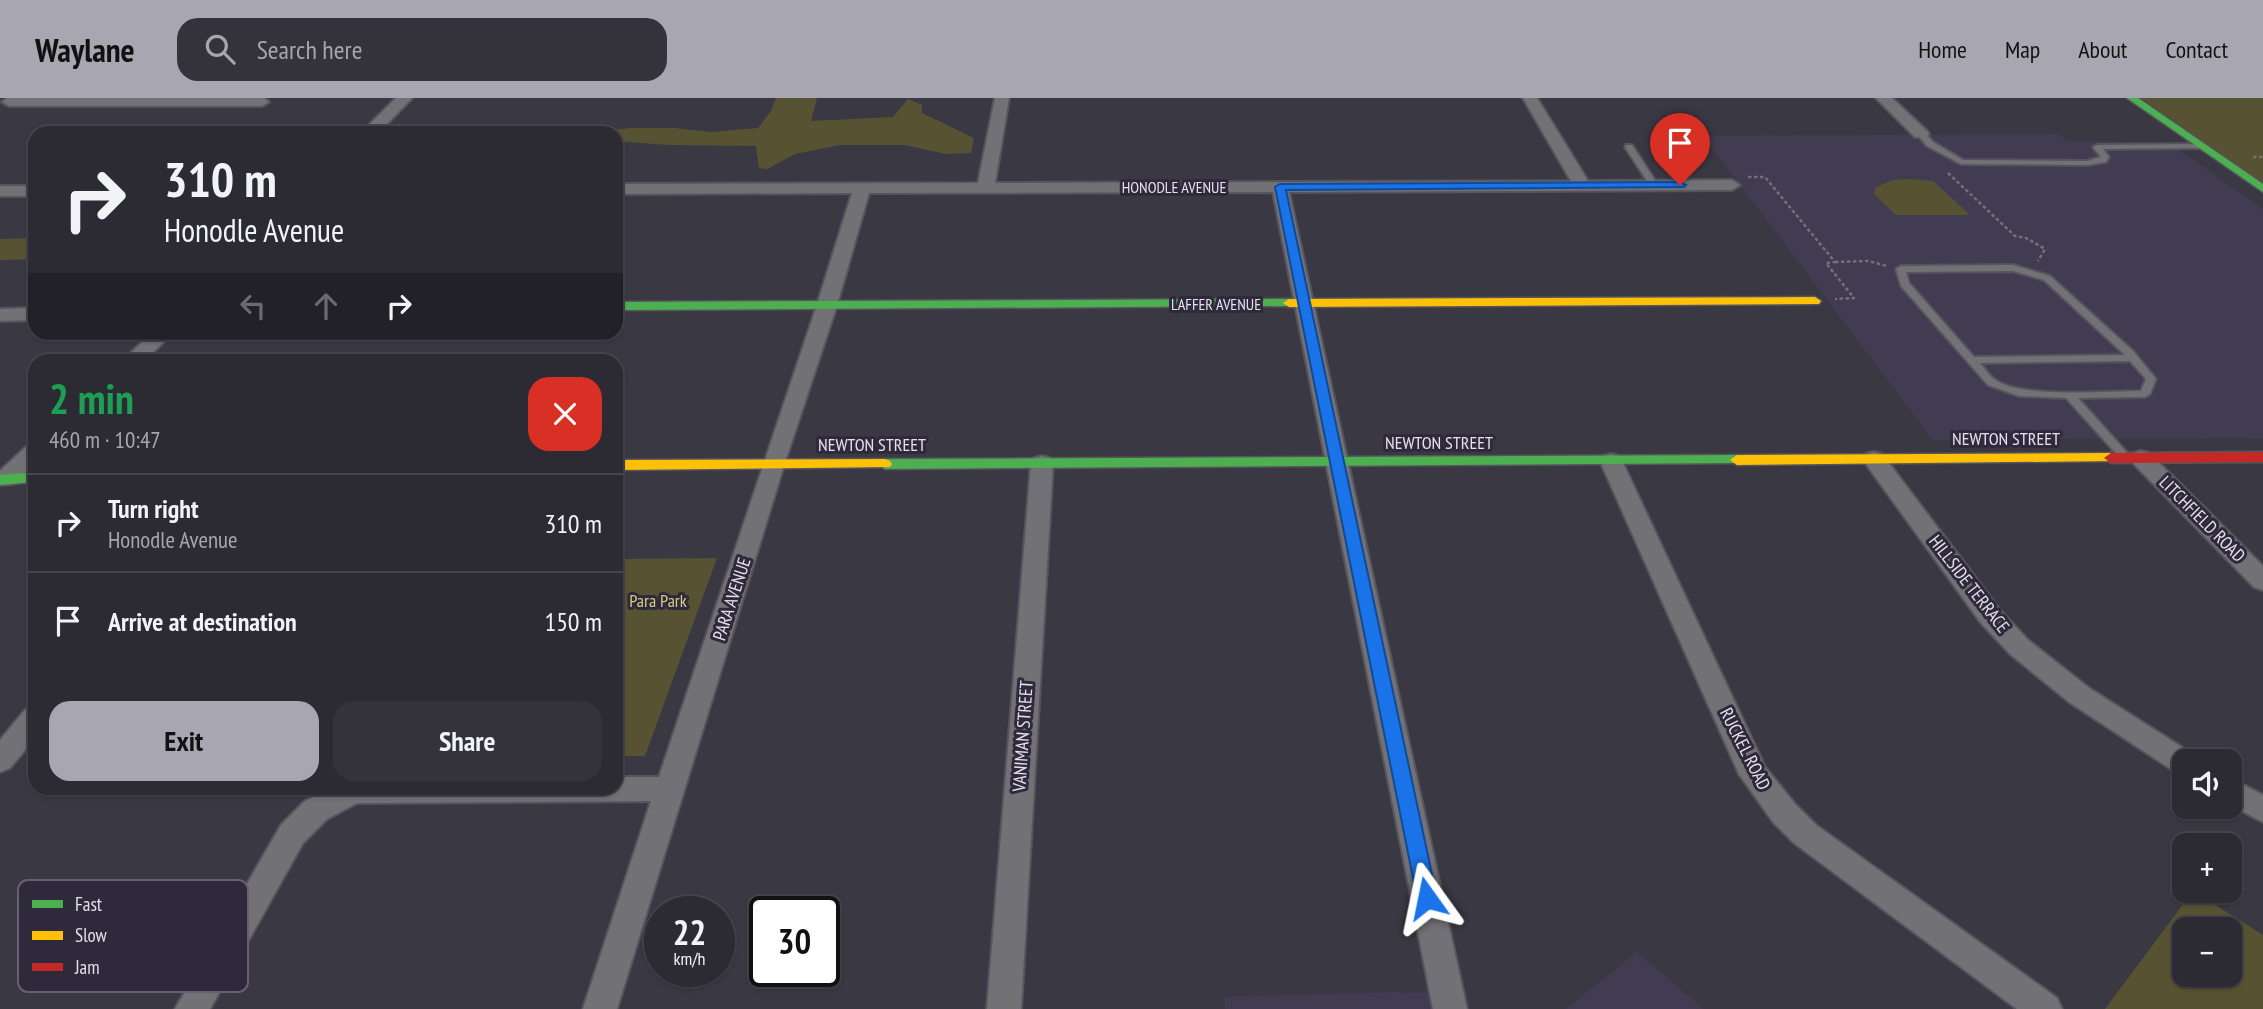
<!DOCTYPE html>
<html lang="en">
<head>
<meta charset="utf-8">
<style>
  body { margin:0; font-family:"PT Sans Narrow",sans-serif; background:#34323a; color:#f1f3f6; height:100vh; display:flex; flex-direction:column; font-size:26px; white-space:nowrap }
  * { box-sizing:border-box; margin:0 }
  p { font-size:23px; color:#a6a7ac }
  .icon { flex:none; width:38px; height:38px; fill:none; stroke:currentColor; stroke-width:2; stroke-linecap:round; stroke-linejoin:round }
  .map { position:relative; flex:1; overflow:hidden }
  .sheet { position:absolute; left:28px; top:256px; width:595px; height:441px; display:flex; flex-direction:column; background:#2c2a32; border-radius:21px; box-shadow:0 2px 5px #0004,0 0 0 2px #48464d }
  .sheet>* { flex:none }
  .guide { position:absolute; left:28px; top:28px; width:595px; height:214px; border-radius:21px; box-shadow:0 2px 5px #0004,0 0 0 2px #48464d; background:#2c2a32; color:#f1f3f6; overflow:hidden }
  .tools { position:absolute; left:2172px; top:651px; display:grid; gap:14px }
  .tools a { display:grid; place-items:center; width:70px; height:70px; border-radius:14px; background:#2c2a32; box-shadow:0 2px 5px #0004,0 0 0 2px #48464d; font-size:35px }
  .speed { position:absolute; left:644px; top:798px; display:flex; gap:14px; font-size:35px; font-weight:700; text-align:center }
  .speed>* { display:grid; place-content:center; width:91px; height:91px; border-radius:50%; background:#2c2a32; box-shadow:0 2px 5px #0004,0 0 0 2px #48464d; line-height:1 }
  .speed small { font-size:18px; font-weight:400 }
  .speed .limit { border:4px solid #111; border-radius:10px; background:#fff; color:#111 }
  .pin { position:absolute; display:grid; place-items:center; width:60px; height:60px; color:#fff; margin:-72px -30px; border-radius:50% 50% 50% 0; rotate:-45deg; box-shadow:0 0 7px #0007 }
  .pin .icon { rotate:45deg }
  .me { position:absolute; width:77px; margin:-38px; rotate:348deg; stroke-linejoin:round; filter:drop-shadow(0 0 5px #0008) }
  .turn { display:flex; align-items:center; gap:24px; height:147px; padding:0 21px; font-size:32px }
  .turn .icon { width:91px; height:91px; stroke-width:2.5 }
  .turn b { display:block; font-size:49px; line-height:60px }
  .lanes { display:flex; align-items:center; height:66px; padding:0 21px; background:#0003; justify-content:center; gap:35px; direction:ltr }
  .lanes .off { opacity:.35 }
  .round { display:grid; place-items:center; flex:none; width:74px; height:74px; border-radius:21px; background:#34323a }
  .overview { display:flex; align-items:center; justify-content:space-between; height:119px; padding:0 21px }
  h1 { font-size:42px; font-weight:700; line-height:52px; color:#1e9e55 }
  .cta { display:flex; gap:14px; margin-top:auto; padding:14px 21px }
  .cta a { flex:1; height:80px; border-radius:21px; background:#a8a6b1; color:#111; font-size:28px; font-weight:700; line-height:80px; text-align:center }
  .cta a+a { background:#34323a; color:#f1f3f6 }
  ul { padding:0; list-style:none }
  li { display:flex; align-items:center; gap:21px; height:98px; padding:0 21px; border-top:2px solid #48464d }
  li div { flex:1 }
  li b { display:block; font-size:26px }
  li em { font-style:normal }
  header { display:flex; align-items:center; gap:42px; box-sizing:border-box; height:98px; padding:0 35px; background:#a8a6b1; color:#111 }
  header strong { font-size:33px }
  nav { display:flex; gap:38px; margin-inline-start:auto; font-size:24px }
  .search { width:490px; height:63px; background:#34323a; display:flex; align-items:center; gap:18px; box-sizing:border-box; padding:0 24px; border-radius:21px; color:#a6a7ac; font-size:26px }
  .map>svg:first-child { display:block }
</style>
</head>
<body>
<header>
<strong>Waylane</strong>
<div class="search"><svg class="icon" aria-label="search" viewBox="0 0 24 24"><circle cx="10" cy="10" r="6"/><path d="M15 15l6 6"/></svg>Search here</div>
<nav><a>Home</a><a>Map</a><a>About</a><a>Contact</a></nav>
</header>
<div class="map">
<svg width="2263" height="911" viewBox="0 0 2263 911">
  <rect width="100%" height="100%" fill="#3a3842"/>
  <g fill="#413c52">
    <path d="M2058,36L2067,43L2168,44L2263,111V340L1933,342L1703,38Z"/>
    <path d="M1637,854L1704,911H1566Z"/>
    <path d="M1392,894L1446,895L1450,911H1225L1224,899Z"/>
  </g>
  <g fill="#575332" fill-rule="evenodd">
    <path d="M776,0H817L811,23L893,19L908,1L922,7V15L974,40L971,55L946,56L905,47H840L795,56L767,71L759,70L756,48L668,47L616,43V35H575L632,30H674L711,34L758,30L771,13Z"/>
    <path d="M2141,0H2263V85Z"/>
    <path d="M1909,81L1933,83L1970,117H1896L1874,96L1876,89L1893,82Z"/>
    <path d="M35,140V161L0,162V141Z"/>
    <path d="M717,460L645,658H616V461Z"/>
    <path d="M2193,793L2263,837V911H2105ZM2230,831V877H2184V831Z"/>
  </g>
  <g fill="none" stroke-linecap="round" stroke-linejoin="round">
    <defs>
      <g id="lane">
        <path d="M1918,34H1924L1933,44L1963,62L2087,63L2101,59L2093,49L2097,47L2201,46L2205,48L2201,50L2103,51L2109,59L2106,64L2087,67L1961,66L1927,48L1917,36Z"/>
        <path d="M1626,47H1632L1658,87L1657,89H1651L1625,49Z"/>
        <path d="M2013,167L2050,178L2133,253L2156,281L2150,296L2145,299L2078,300L2130,358L2132,360L2130,362H2122L2066,300L2019,298L1988,287L1901,188L1896,171L1901,168ZM2013,173L2044,182L2125,257L1974,259L1909,185L1906,174ZM2130,263L2146,281L2141,293C2108,293 2019,301 1994,281C1989,277 1984,270 1980,265Z"/>
      </g>
      <g id="street">
        <path d="M7,0H264L269,4L262,8H9L2,4Z"/>
        <path d="M396,0H412L378,35H361Z"/>
        <path d="M995,0H1009L995,85L1571,83L1523,0H1537L1588,83L1732,82L1740,87L1732,92L1289,94L1467,911H1433L1273,94L869,95L837,207L784,367L617,911H583L651,703L357,705L327,721L303,745L210,911H175L281,727L305,703L332,690H616V679H659L817,207L852,95L616,96V86L978,85Z"/>
        <path d="M1876,0H1892L1927,33L1929,36L1927,39H1915Z"/>
        <rect x="0" y="88" width="35" height="10"/>
        <path d="M35,210V222L0,223V211Z"/>
        <path d="M152,234H174L145,262H124Z"/>
        <path d="M35,346V365L13,386L0,387V373L27,348Z"/>
        <path d="M2141,353L2149,355L2263,468V492L2254,489L2133,365L2130,360L2133,355Z"/>
        <path d="M1874,354L1882,356L1999,511L2028,542L2089,590L2194,657L2198,663H2184V677L2174,673L2069,604L2010,556L1981,525L1866,366L1863,361L1866,356Z"/>
        <path d="M1611,356L1619,358L1622,363L1765,669L1795,706L1816,727L2057,900L2062,911H2017L1794,745L1773,724L1739,676L1600,363L1603,358Z"/>
        <path d="M1042,358L1050,360L1053,365L1021,911H987L1031,365L1034,360Z"/>
        <path d="M35,609V640L10,670L0,674V642L25,612Z"/>
        <path d="M2230,680L2263,697V724L2230,707Z"/>
      </g>
      <g id="fast">
        <path d="M2127,0H2138L2263,86V94Z"/>
        <path d="M1289,201L1293,202V208L616,212V204Z"/>
        <path d="M1737,357L1744,362L1742,365L885,371L878,366L885,361Z"/>
        <path d="M35,374V384L0,387V377Z"/>
      </g>
      <g id="slow">
        <path d="M1815,199L1821,203L1819,206L1289,209L1283,205L1289,201Z"/>
        <path d="M2111,355L2118,360L2116,363L1737,367L1730,362L1737,357Z"/>
        <path d="M885,361L890,363L892,366L890,369L616,372V362Z"/>
      </g>
      <path id="jam" d="M2263,354V364L2111,365L2104,360L2111,355Z"/>
    </defs>
    <use href="#lane" stroke="#56545d" stroke-width="4"/>
    <use href="#street" stroke="#56545d" stroke-width="4"/>
    <use href="#fast" stroke="#56545d" stroke-width="3"/>
    <use href="#slow" stroke="#56545d" stroke-width="3"/>
    <use href="#jam" stroke="#56545d" stroke-width="3"/>
    <g stroke="#727276" stroke-width="2.5" stroke-dasharray="3.5 2.5" stroke-linecap="butt">
      <path d="M2253,59H2263"/>
      <path d="M1948,75L2015,138L2026,140L2045,151L2038,163"/>
      <path d="M1748,79H1765L1835,164L1826,165L1854,200L1835,201"/>
      <path d="M1835,164L1868,163L1887,168"/>
    </g>
    <use href="#lane" fill="#727276" fill-rule="evenodd"/>
    <use href="#street" fill="#727276" fill-rule="evenodd"/>
    <use href="#fast" fill="#4caf50" fill-rule="evenodd"/>
    <use href="#slow" fill="#ffc107" fill-rule="evenodd"/>
    <use href="#jam" fill="#c62828" fill-rule="evenodd"/>
  </g>
  <path fill="#1a73e8" stroke="#114b97" stroke-width="2" d="M1680,84L1686,87L1684,89L1286,92L1437,800L1434,807L1427,810L1420,807L1417,800L1275,89L1280,86Z"/>
  <g text-anchor="middle" stroke-width="6" stroke-linejoin="round" paint-order="stroke">
    <g font-size="16" fill="#e4e1ed" stroke="#2e2a3b">
      <text x="1174" y="95">HONODLE AVENUE</text>
      <text x="1216" y="212">LAFFER AVENUE</text>
    </g>
    <g font-size="18" fill="#e4e1ed" stroke="#2e2a3b">
      <text x="2006" y="347">NEWTON STREET</text>
      <text x="1439" y="351">NEWTON STREET</text>
      <text x="872" y="353">NEWTON STREET</text>
      <text transform="translate(2202 421) rotate(45)" y="6">LITCHFIELD ROAD</text>
      <text transform="translate(1969 486) rotate(52)" y="6">HILLSIDE TERRACE</text>
      <text transform="translate(732 501) rotate(-72)" y="6">PARA AVENUE</text>
      <text transform="translate(1023 638) rotate(-86)" y="6">VANIMAN STREET</text>
      <text transform="translate(1745 651) rotate(63)" y="6">RUCKEL ROAD</text>
    </g>
    <g font-size="18" fill="#d6cb82" stroke="#2e2a3b">
      <text x="658" y="509">Para Park</text>
    </g>
  </g>
  <rect x="18" y="782" width="230" height="112" rx="10" fill="#2e2a3b" stroke="#656170" stroke-width="2"/>
  <rect x="32" y="802" width="31" height="8" fill="#4caf50"/>
  <rect x="32" y="833" width="31" height="9" fill="#ffc107"/>
  <rect x="32" y="865" width="31" height="8" fill="#c62828"/>
  <g font-size="19" fill="#e4e1ed">
    <text x="75" y="813">Fast</text>
    <text x="75" y="844">Slow</text>
    <text x="75" y="876">Jam</text>
  </g>
</svg>
<div class="tools">
<a><svg class="icon" aria-label="sound" viewBox="0 0 24 24"><path d="M4 9h4l5-4v14l-5-4H4zM17 9q2 3 0 6"/></svg></a>
<a>+</a>
<a>−</a>
</div>
<div class="speed"><div>22<small>km/h</small></div><div class="limit">30</div></div>
<div class="pin" style="left:1680px;top:87px;background:#d93025"><svg class="icon" aria-label="arrive" viewBox="0 0 24 24"><path d="M6 21V4h12l-3 4 3 4H6"/></svg></div>
<svg class="me" style="left:1427px;top:800px" viewBox="-20 -20 40 40"><path d="M0-17L14 15 0 8-14 15z" fill="#1a73e8" stroke="#fff" stroke-width="4"/></svg>
<div class="guide">
<div class="turn"><svg class="icon" aria-label="right" viewBox="0 0 24 24"><path d="M7 20v-9h11M14 6l5 5-5 5"/></svg><div><b>310 m</b>Honodle Avenue</div></div>
<div class="lanes"><svg class="icon off" aria-label="left" viewBox="0 0 24 24"><path d="M17 20v-9H6M10 6l-5 5 5 5"/></svg><svg class="icon off" aria-label="ahead" viewBox="0 0 24 24"><path d="M12 20V5M6 11l6-6 6 6"/></svg><svg class="icon" aria-label="right" viewBox="0 0 24 24"><path d="M7 20v-9h11M14 6l5 5-5 5"/></svg></div>
</div>
<section class="sheet">
<div class="overview"><div><h1>2 min</h1><p>460 m · 10:47</p></div><a class="round" style="background:#d93025;color:#fff"><svg class="icon" aria-label="close" viewBox="0 0 24 24"><path d="M6 6l12 12M18 6L6 18"/></svg></a></div>
<ul>
<li><svg class="icon" aria-label="right" viewBox="0 0 24 24"><path d="M7 20v-9h11M14 6l5 5-5 5"/></svg><div><b>Turn right</b><p>Honodle Avenue</p></div><em>310 m</em></li>
<li><svg class="icon" aria-label="arrive" viewBox="0 0 24 24"><path d="M6 21V4h12l-3 4 3 4H6"/></svg><div><b>Arrive at destination</b></div><em>150 m</em></li>
</ul>
<div class="cta"><a>Exit</a><a>Share</a></div>
</section>
</div>
</body>
</html>
